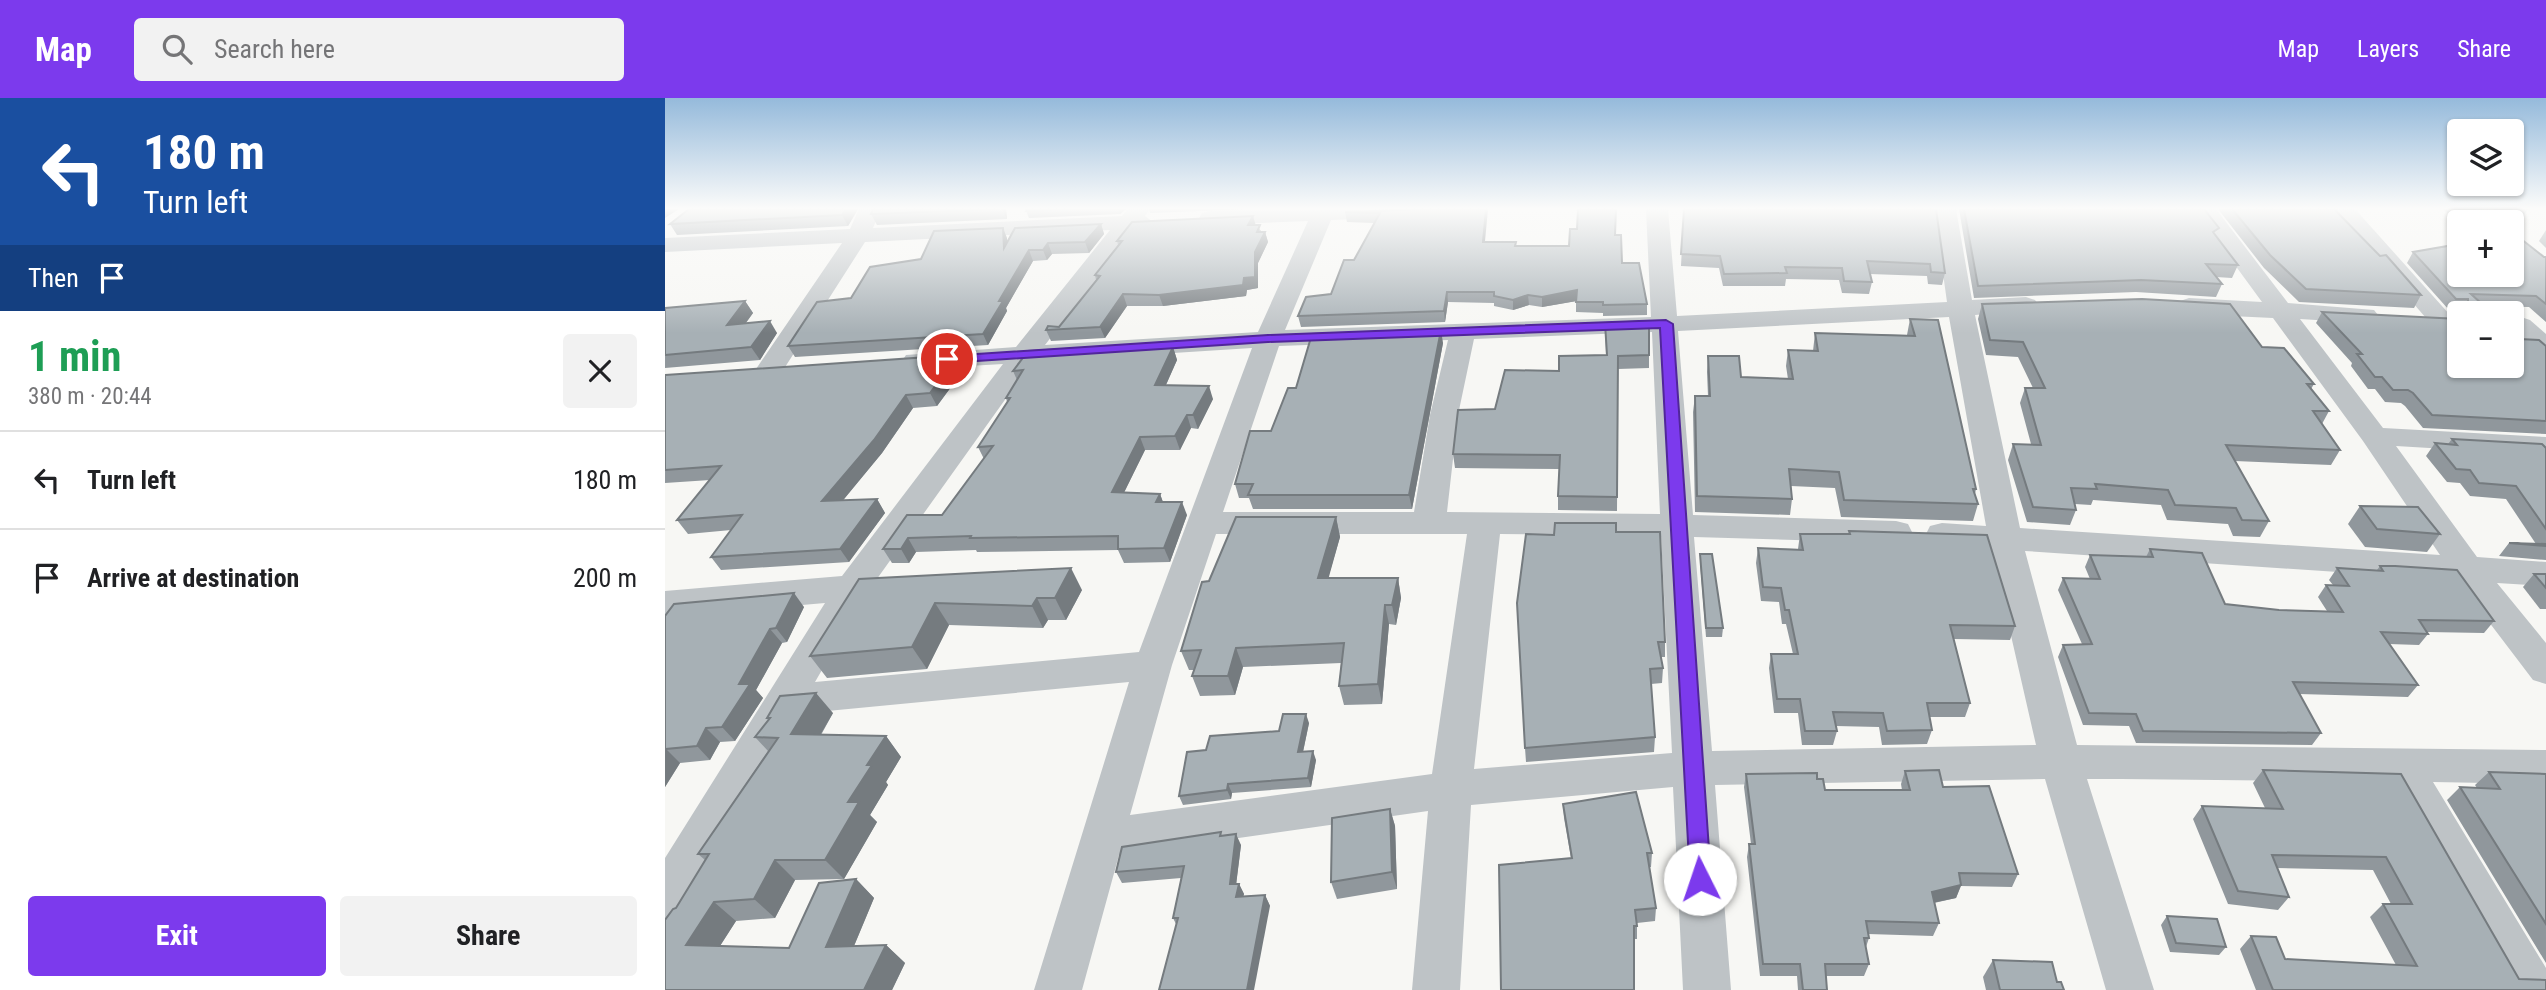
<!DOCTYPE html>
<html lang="en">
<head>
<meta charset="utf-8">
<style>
  body { margin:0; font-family:"Roboto Condensed",sans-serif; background:#f2f2f2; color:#202124; height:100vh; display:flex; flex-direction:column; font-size:26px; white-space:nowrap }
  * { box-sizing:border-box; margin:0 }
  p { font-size:23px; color:#757577 }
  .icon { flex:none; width:38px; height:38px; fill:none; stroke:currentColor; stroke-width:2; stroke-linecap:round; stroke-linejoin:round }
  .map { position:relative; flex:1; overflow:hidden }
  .details { display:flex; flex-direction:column; background:#fff; width:665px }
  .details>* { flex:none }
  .hud { background:#1a4fa0; color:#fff; overflow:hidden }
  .controls { position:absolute; left:1782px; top:21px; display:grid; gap:14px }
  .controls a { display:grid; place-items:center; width:77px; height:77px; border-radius:7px; background:#fff; box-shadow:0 2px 5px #0004; font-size:35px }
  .pin { position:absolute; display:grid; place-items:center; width:60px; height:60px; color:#fff; margin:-30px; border:4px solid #fff; border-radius:50%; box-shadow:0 2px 7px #0007 }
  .me { position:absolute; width:77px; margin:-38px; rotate:356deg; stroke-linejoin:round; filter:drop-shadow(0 0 5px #0008) }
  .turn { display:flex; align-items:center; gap:24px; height:147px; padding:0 28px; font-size:32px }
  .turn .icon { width:91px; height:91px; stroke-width:2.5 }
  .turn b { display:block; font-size:49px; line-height:60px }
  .then { display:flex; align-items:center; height:66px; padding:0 28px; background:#0003; gap:14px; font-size:26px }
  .round { display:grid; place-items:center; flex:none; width:74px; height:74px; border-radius:7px; background:#f2f2f2 }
  .headline { display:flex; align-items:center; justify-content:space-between; height:119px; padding:0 28px }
  h1 { font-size:42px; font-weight:700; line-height:52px; color:#1e9e55 }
  .cta { display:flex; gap:14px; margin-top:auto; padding:14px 28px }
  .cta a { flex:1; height:80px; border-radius:7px; background:#7c3aed; color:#fff; font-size:28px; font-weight:700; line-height:80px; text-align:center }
  .cta a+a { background:#f2f2f2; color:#202124 }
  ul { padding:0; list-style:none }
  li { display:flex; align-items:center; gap:21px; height:98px; padding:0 28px; border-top:2px solid #e0e0e0 }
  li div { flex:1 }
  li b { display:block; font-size:26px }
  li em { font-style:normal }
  header { display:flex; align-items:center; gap:42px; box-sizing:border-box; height:98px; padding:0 35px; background:#7c3aed; color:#fff }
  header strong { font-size:33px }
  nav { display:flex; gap:38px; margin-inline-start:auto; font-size:24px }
  .search { width:490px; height:63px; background:#f2f2f2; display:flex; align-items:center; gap:18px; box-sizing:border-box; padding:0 24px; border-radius:7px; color:#757577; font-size:26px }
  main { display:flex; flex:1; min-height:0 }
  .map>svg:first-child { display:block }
</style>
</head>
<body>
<header>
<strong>Map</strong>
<div class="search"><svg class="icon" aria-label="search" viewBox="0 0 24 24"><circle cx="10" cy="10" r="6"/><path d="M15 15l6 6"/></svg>Search here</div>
<nav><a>Map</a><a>Layers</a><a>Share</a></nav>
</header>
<main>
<section class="details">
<div class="hud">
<div class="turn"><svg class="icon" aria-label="left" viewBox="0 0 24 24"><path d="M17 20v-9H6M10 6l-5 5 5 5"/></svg><div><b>180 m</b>Turn left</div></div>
<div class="then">Then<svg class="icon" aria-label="arrive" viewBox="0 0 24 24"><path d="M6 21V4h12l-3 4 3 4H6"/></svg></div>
</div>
<div class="headline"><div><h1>1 min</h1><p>380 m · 20:44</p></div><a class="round"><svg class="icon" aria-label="close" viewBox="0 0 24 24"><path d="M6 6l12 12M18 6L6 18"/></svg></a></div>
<ul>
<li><svg class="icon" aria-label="left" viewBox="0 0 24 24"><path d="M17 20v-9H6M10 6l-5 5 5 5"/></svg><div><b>Turn left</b></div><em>180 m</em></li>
<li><svg class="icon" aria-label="arrive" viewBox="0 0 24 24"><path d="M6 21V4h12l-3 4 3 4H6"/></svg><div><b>Arrive at destination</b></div><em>200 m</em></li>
</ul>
<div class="cta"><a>Exit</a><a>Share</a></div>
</section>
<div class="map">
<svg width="1881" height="892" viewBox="0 0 1881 892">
  <rect width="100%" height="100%" fill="#f7f7f4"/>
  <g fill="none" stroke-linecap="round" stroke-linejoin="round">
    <g fill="#bec3c6" fill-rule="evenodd">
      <path d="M194,111H216L208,130L457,118L463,111H485L480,118L488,124L485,129L470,131L380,247L593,234L643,123L545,127L537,125L534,120L537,115L545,113L777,111L774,116L766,118L666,122L620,232L986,219L981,111H1003L1012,218L1282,204L1269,111H1291L1307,202L1361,199L1370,202L1374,207L1370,212L1310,217L1355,430L1775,457L1698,343L1608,220L1524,216L1515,213L1511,208L1515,203L1524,200L1597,204L1529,111H1551L1623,205L1709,212L1713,217L1709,222L1700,225L1635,221L1718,330L1881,339V357L1731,348L1812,459L1881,464V488L1832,485L1881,545V586L1868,582L1792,482L1360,453L1412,647L1881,652V686L1768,684L1881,870V892H1840L1724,684L1456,681H1422L1489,892H1441L1380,681L1050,687L1066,892H1018L1008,689L806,707L795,892H747L763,713L454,757L417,892H369L464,584L131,616L16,815L0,821V760L160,505L0,519V493L177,478L338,266L251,271L241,269L237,263L241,257L351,249L445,132L200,144L115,277L105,279L95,277L91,271L177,145L0,154V140L185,131ZM1284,219L1321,428L1277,425L1265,428L1261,436L1265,444L1326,450L1371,647L1047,653L1029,439L1231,445L1243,442L1247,434L1243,426L1231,423L1028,417L1013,233ZM987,234L995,416L782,414L793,317L809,241ZM783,242L765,317L749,414H558L614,248ZM587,250L474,554L150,584L199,499L367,264ZM551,436H802L767,676L465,717L507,567ZM835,436L996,438L1007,655L809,671Z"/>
      <path d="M1667,111H1690L1785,217L1789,222L1785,227L1776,230L1767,227Z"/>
      <path d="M1800,111H1825L1840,124H1815Z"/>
      <path d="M1856,219L1865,222L1881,236V259L1872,257L1846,232L1847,222Z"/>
    </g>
  </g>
  <g fill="#90979c">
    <path d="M193,111L183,128L12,137L5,126Z"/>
    <path d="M341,111L342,121L212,127L206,116Z"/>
    <path d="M362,111H461L455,116L364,120L361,113Z"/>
    <path d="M484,111H584L485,115Z"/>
    <path d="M765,111L820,144H851V148H904L950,137L957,165L982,206V217L938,218V215L911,214V203L877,209L864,207L848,212L829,208V205L783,204L780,224L636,229L633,218L666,196L689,162L709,125L682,124L680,114Z"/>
    <path d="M1019,111H1271L1280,175L1277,187L1263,186L1262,178L1205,176L1207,184L1204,196L1177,195L1174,182L1121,181L1120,188H1058L1054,170L1016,168Z"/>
    <path d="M1294,111H1539L1550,137L1573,167L1567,180L1551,179L1557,186L1551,199L1471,194L1309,200Z"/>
    <path d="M1553,111H1673L1672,113L1715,158L1756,197L1749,210L1634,204L1599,170Z"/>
    <path d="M1778,111H1812L1806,120H1789Z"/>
    <path d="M1828,111H1863L1857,120H1839Z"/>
    <path d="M436,126L439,136L424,155L387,156L382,162L368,163L341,210L342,213L323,247L130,259L123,248L186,200L256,161L342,140V143Z"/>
    <path d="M591,127L597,134H600L603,144L593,165V190L582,192L581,198L498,208H462L440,240L386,243L381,232L394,229L431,182L430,177L453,147L452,143Z"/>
    <path d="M1881,132V150L1874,143Z"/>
    <path d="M1748,154L1881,159V224L1864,209L1819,208L1827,215H1796V213L1784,212L1742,165Z"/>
    <path d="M80,203L88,215L81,225L112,235L95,262L0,270V210Z"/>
    <path d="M1317,206L1597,249L1649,286L1646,291L1664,313L1657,326L1675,352L1666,367L1570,363L1604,423L1595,439L1568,438L1563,426L1502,422L1496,407L1428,402L1426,407L1410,406L1411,412L1405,427L1362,424L1343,362L1348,346H1366L1355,305L1360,290H1368L1353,259L1321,257L1313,221Z"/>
    <path d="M1657,214L1854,241L1881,248V336L1758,330L1740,308L1736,305L1720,304L1710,291H1703L1686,268L1687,265L1651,225Z"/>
    <path d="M1245,221L1311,391L1310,396L1313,406L1308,423L1176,419L1170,390L1126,388L1127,401L1125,417L1030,414L1028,314L1030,298H1043L1042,274L1043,258L1076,279L1123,281L1121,268L1123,252L1148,253L1150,235L1242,237Z"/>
    <path d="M940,225L984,257V270L953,271L952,413L893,412V398L894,371L790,370L788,356L830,311L894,273L941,257Z"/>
    <path d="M778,245L747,411H588L584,400H574L570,386L606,333L631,290Z"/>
    <path d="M508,249L512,262L501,287L548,301L533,331L526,330L515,352H480L459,394L495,396L498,404L522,417L505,464L459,465L453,452L312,454L311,452L251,454L244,465H227L218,451L277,417L319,361L313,349L342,304L341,300L352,282L348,273L454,251Z"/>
    <path d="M300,270L272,308L248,310L217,355L177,403L212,401L220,415L184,464L56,472L46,459L66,432L23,436L12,422L45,382L0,385V277Z"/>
    <path d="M1787,341L1881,350V462L1834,458L1844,445L1871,446L1841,401L1805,398L1795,385L1782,384L1761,358L1770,345L1783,346Z"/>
    <path d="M1695,408L1775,436L1762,454L1700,449L1683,426Z"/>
    <path d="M671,419L675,439L663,480H733L736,500L731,527L724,526L717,606L679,607L674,588L676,565L578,569L570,597L535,598L527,578L529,572H524L516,553L544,483Z"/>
    <path d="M1184,433L1350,528L1345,542L1289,541L1305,605L1300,619H1264L1267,632L1262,646L1217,647L1214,629L1171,628L1172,633L1168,647H1137L1133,615H1109L1104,570L1106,556H1128L1121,526H1117L1114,504L1096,503L1091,465L1093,450L1133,451L1135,436H1184Z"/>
    <path d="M951,434L1000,544V559H995L998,570L997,585L986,586L990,639L989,654L861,664L860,650L889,437Z"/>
    <path d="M1485,451L1560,506L1614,512L1662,513L1653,499L1661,487H1668L1664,482L1672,470L1712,472L1715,468L1829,523L1819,535L1762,534L1763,536L1754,547L1724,546L1753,587L1743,599L1634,596L1656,635L1647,647L1471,645L1464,628L1418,627L1393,559L1398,547L1417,546L1393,492L1398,480L1425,481L1420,469L1425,457L1481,459Z"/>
    <path d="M1035,456L1058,530L1057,539H1041L1035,465Z"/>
    <path d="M1869,476H1881V511H1875L1858,489Z"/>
    <path d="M194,481L417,492L401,522H383L378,530L284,527L262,571L162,580L145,558Z"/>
    <path d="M139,509L122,544L117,545L91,592L98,600L70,643L55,644L45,662L15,665L0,689V518Z"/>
    <path d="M168,615L156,637L221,638L236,659L221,684L223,687L205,717L212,724L179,781L130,782L110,820L71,823L55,848L124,850L191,781L209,800L189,848L221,847L240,865L227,892H0L11,810L40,762L33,756L103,653L90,639L103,622L102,620Z"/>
    <path d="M644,625L638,654L651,662L646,689L567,695L566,701L518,707L514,698L541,652L614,633Z"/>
    <path d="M1598,672L1736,676L1854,881L1881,892H1591L1575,851L1586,838L1620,861L1731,867L1705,819L1718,806H1726L1708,772L1612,770L1624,799L1613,812L1563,806L1528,721L1537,708L1600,710L1588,685Z"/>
    <path d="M1240,673L1278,689L1353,776L1347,789L1296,788L1291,800L1269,805L1274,825L1268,838L1203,836L1204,840L1201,849L1204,866L1199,878H1161L1162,892H1133L1132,878H1095L1082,759L1084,746H1086L1079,689L1081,676L1152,681L1160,692H1237L1236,686Z"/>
    <path d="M1824,674L1881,676V865L1782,702L1795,689L1812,690L1810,687Z"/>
    <path d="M898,706L987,755L986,769H984L991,810L990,823L972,825V841H969L906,760L899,720Z"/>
    <path d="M725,711L730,728L732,791L672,801L666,784Z"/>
    <path d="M557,738L576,747L571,786H574L579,796L578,798L600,797L605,808L511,826L508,820L516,780L457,785L451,774Z"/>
    <path d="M1502,818L1561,849L1554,857L1505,854L1496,827Z"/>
    <path d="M1328,862L1392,884L1399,892H1321L1318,879Z"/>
  </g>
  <g fill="#757b7f">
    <path d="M0,111H14L0,120Z"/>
    <path d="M181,111H193L183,128L177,117Z"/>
    <path d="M337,111H341L342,121Z"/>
    <path d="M453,111H461L455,116Z"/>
    <path d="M821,111H823L819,154L818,144Z"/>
    <path d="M588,118L591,128L583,127Z"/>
    <path d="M436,126L439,136L424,155L420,144Z"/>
    <path d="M338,130L342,140L343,160L339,150Z"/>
    <path d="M600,134L603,144L593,165V190L582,192L581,198L498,208L494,197L579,180Z"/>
    <path d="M383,145L387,156L382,162L378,152Z"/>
    <path d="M364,152L368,163L341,210L342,213L323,247L318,236L334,203Z"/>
    <path d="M912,192V203L877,209V199Z"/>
    <path d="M782,194L783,204L780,224L779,213Z"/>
    <path d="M458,196L462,208L440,240L435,229Z"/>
    <path d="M863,197L864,207L848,212V202Z"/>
    <path d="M80,203L88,215L70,239L62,227Z"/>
    <path d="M105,223L112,235L95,262L86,249Z"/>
    <path d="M776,232L778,245L747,411L744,397Z"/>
    <path d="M508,249L512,262L495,300L490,287Z"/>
    <path d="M293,257L300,270L272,308L265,295Z"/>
    <path d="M544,288L548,301L533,331L528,317Z"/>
    <path d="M241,297L248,310L217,355L166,417L157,403Z"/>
    <path d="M522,317L526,330L515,352L510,338Z"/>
    <path d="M475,339L480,352L453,407L447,394Z"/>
    <path d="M495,396L500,410L491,404Z"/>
    <path d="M212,401L220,415L184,464L175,451Z"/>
    <path d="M517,404L522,417L505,464L499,450Z"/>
    <path d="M671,419L675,439L658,500L653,480Z"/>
    <path d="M243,440L251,454L244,465L236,451Z"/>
    <path d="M406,470L417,492L401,522L390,500Z"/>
    <path d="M733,480L736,500L731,527L727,507Z"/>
    <path d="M129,495L139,509L122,544L111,530Z"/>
    <path d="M372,500L383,522L378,530L367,508Z"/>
    <path d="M270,505L284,527L262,571L247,549Z"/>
    <path d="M720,507L724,526L717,606L713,586Z"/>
    <path d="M105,531L117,545L91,592L98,600L70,643L57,629L74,586Z"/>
    <path d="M571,550L578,569L570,597L563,578Z"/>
    <path d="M151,595L168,615L144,656L126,636Z"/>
    <path d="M641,616L644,625L636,663L633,654Z"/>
    <path d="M41,630L55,644L45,662L32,648Z"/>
    <path d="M221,638L236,659L221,684L223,687L205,717L212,724L179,781L160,762L183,704L202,667Z"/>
    <path d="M1,651L15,665L0,689V653Z"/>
    <path d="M648,653L651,662L646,689L643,680Z"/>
    <path d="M563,686L567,695L566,701L562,692Z"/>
    <path d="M725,711L730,728L732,791L727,774Z"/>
    <path d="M571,736L576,747L570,796L565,786Z"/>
    <path d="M110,762L130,782L110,820L89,801Z"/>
    <path d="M191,781L209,800L181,867L161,849Z"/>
    <path d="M574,786L579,796L576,809L571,799Z"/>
    <path d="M1296,787L1291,800L1262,806L1267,794Z"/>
    <path d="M600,797L605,808L589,892H582Z"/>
    <path d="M49,804L71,823L44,865L21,847Z"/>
    <path d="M221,847L240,865L227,892H199Z"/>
  </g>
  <g fill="#a7b0b5" stroke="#757b7f" stroke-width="2">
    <path d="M24,111H181L177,117L5,126Z"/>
    <path d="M208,111H334L206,116Z"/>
    <path d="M362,111H407L361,113Z"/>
    <path d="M765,111H821L818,144H851L850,148H904L905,131H912L913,111H951L950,137H956L957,165H974L982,206L938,207V204H911L912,192L877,199L863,197L848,202L829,198V194H782L779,213L633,218L641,199L666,196L679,162H689L715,115L680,114Z"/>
    <path d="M1019,111H1271L1280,175L1266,174L1265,166L1202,163L1207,184L1179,183L1177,170L1120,169L1122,175L1059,176L1055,158L1016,156Z"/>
    <path d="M1299,111H1539L1554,130L1548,134L1573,167L1541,166L1557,186L1476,182L1313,188Z"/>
    <path d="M1567,111H1669L1715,158L1721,157L1756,197L1641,191L1605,157Z"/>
    <path d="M588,118L583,127H595L592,134H600L590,154V179L579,180L578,187L494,197L458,196L435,229L381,232L383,228L394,229L435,178L430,177L457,143H452L467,124Z"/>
    <path d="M436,126L420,144L383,145L378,152H364L334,203H338L318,236L123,248L152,204L186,200L205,169L256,161L269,133L338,130L339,150L350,130Z"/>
    <path d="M1851,137L1879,159H1881V206L1871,198L1806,196L1827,215H1803V201H1791L1748,154L1794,146V177H1846V138Z"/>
    <path d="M1477,201L1565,206L1597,249L1619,250L1649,286H1642L1664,313H1648L1675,352L1561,347L1604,423L1577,422L1571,410L1510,407L1503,392L1430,386L1432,391L1406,390L1411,412L1368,409L1348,346L1376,347L1360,290H1380L1358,244L1325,242L1317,206Z"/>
    <path d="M80,203L62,227L105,223L86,249L0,257V210Z"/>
    <path d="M1657,214L1794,221V268H1846V233L1854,241L1874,242L1881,248V323L1767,317L1748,295L1743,292H1728L1717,279H1710L1692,256H1697Z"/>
    <path d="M1245,221L1273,222L1311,391H1308L1313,406L1179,402L1174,374L1124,371L1127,401L1032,398L1030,298H1045L1043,258H1074L1076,279L1128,281L1123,252L1153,253L1150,235L1250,238Z"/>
    <path d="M984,223V257L953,258L952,399L893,398L895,357L788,356L793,312L830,311L840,272L894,273V258L942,257L940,225Z"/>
    <path d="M776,232L744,397H583L588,386H570L585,333H606L623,290H631L647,236Z"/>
    <path d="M453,248L451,251L508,249L490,287L544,288L528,317H522L510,338L475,339L447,394L495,396L491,404H517L499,450L453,451V438L305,440L306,438L243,440L236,451H218L242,417H277L328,348L313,349L345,300H341L358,272L348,273L363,253Z"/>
    <path d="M293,257L265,295L241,297L209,342L157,403L212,401L175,451L46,459L77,417L12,422L56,368L0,372V277Z"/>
    <path d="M1787,341L1877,346L1881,350V431L1851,388L1814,385L1805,372L1791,371L1770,345L1792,347Z"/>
    <path d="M1695,408L1753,409L1775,436L1712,431Z"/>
    <path d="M571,419H671L653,480H733L727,507H720L713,586L674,588L679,545L571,550L563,578H527L536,552L516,553L537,484L544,483Z"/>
    <path d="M890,425H951V434H995L1000,544H993L998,570L985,571L990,639L860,650L852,505L861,436L889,437Z"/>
    <path d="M1184,433L1322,437L1350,528L1285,527L1305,605H1262L1267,632L1222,633L1218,615L1168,614L1172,633H1140L1135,601H1112L1106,556H1133L1124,512H1120L1116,490L1098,489L1093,450L1138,452L1135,436H1185Z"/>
    <path d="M1844,445L1881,446V448Z"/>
    <path d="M1485,451L1537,455L1560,506L1614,512L1678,514L1661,487L1684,488L1672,470L1718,473L1715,468H1730L1792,472L1829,523L1754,522L1763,536L1716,534L1753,587L1628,584L1656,635L1478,633L1471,616L1424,615L1398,547L1427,546L1398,480L1435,481L1425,457L1488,459Z"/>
    <path d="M1035,456H1047L1058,530H1041Z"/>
    <path d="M406,470L390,500H372L367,508L270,505L247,549L145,558L194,481Z"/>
    <path d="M1869,476H1881V490Z"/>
    <path d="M129,495L111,530L105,531L74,586H85L57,629L41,630L32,648L1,651L0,653V518L9,506Z"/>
    <path d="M151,595L126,636L221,638L202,667H207L183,704H194L160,762H110L89,801L49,804L21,847L124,850L154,785L191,781L161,849L221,847L199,892H0V822L8,811L11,810L44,756H33L113,640L90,639L105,620H102L115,598Z"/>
    <path d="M618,616H641L633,654L648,653L643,680L563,686L562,692L514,698L522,654L541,652L545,638L614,633Z"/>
    <path d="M1274,672L1278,689L1324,688L1353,776L1294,775L1296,787L1267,794L1274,825L1201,823L1204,840H1199L1204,866H1160L1162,892H1138L1135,866H1098L1084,746H1090L1081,676L1152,675V681H1158L1160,692H1245L1240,673Z"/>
    <path d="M1598,672L1736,676L1854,881L1881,882V892H1608L1586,838L1611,839L1620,861L1752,868L1718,806H1747L1721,759L1607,757L1624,799L1573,793L1537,708L1618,711Z"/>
    <path d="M1824,674L1881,676V826L1795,689L1835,691Z"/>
    <path d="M971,694L987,755H982L991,810L970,812L972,828H969V892H836L834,767L907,760L898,706Z"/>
    <path d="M725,711L727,774L666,784L667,720Z"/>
    <path d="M556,734L555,738L571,736L565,786H574L571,799L600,797L582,892H494L513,820H508L519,768L451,774L457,749Z"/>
    <path d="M1502,818L1552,821L1561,849L1511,845Z"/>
    <path d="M1328,862L1387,864L1392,884H1396L1399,892H1335Z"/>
  </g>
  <linearGradient id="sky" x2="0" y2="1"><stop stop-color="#95badb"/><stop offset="0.47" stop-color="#fbfbfa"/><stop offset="1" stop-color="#fbfbfa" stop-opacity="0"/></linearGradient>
  <rect width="1881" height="235" fill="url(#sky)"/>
  <path fill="#7c3aed" stroke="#51269a" stroke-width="2" d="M1001,222L1008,226L1046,781L1043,788L1035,791L1028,788L1025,781L995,230L603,244L282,265L275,261L282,258L603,237Z"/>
</svg>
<div class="controls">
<a><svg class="icon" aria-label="layers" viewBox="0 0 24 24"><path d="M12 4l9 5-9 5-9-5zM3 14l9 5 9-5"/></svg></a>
<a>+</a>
<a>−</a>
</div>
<div class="pin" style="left:282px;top:261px;background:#d93025"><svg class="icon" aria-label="arrive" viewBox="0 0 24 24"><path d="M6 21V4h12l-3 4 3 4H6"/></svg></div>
<svg class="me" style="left:1035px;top:781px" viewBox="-20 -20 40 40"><circle r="19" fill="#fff"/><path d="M0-13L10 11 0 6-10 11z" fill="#7c3aed"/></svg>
</div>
</main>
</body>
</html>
